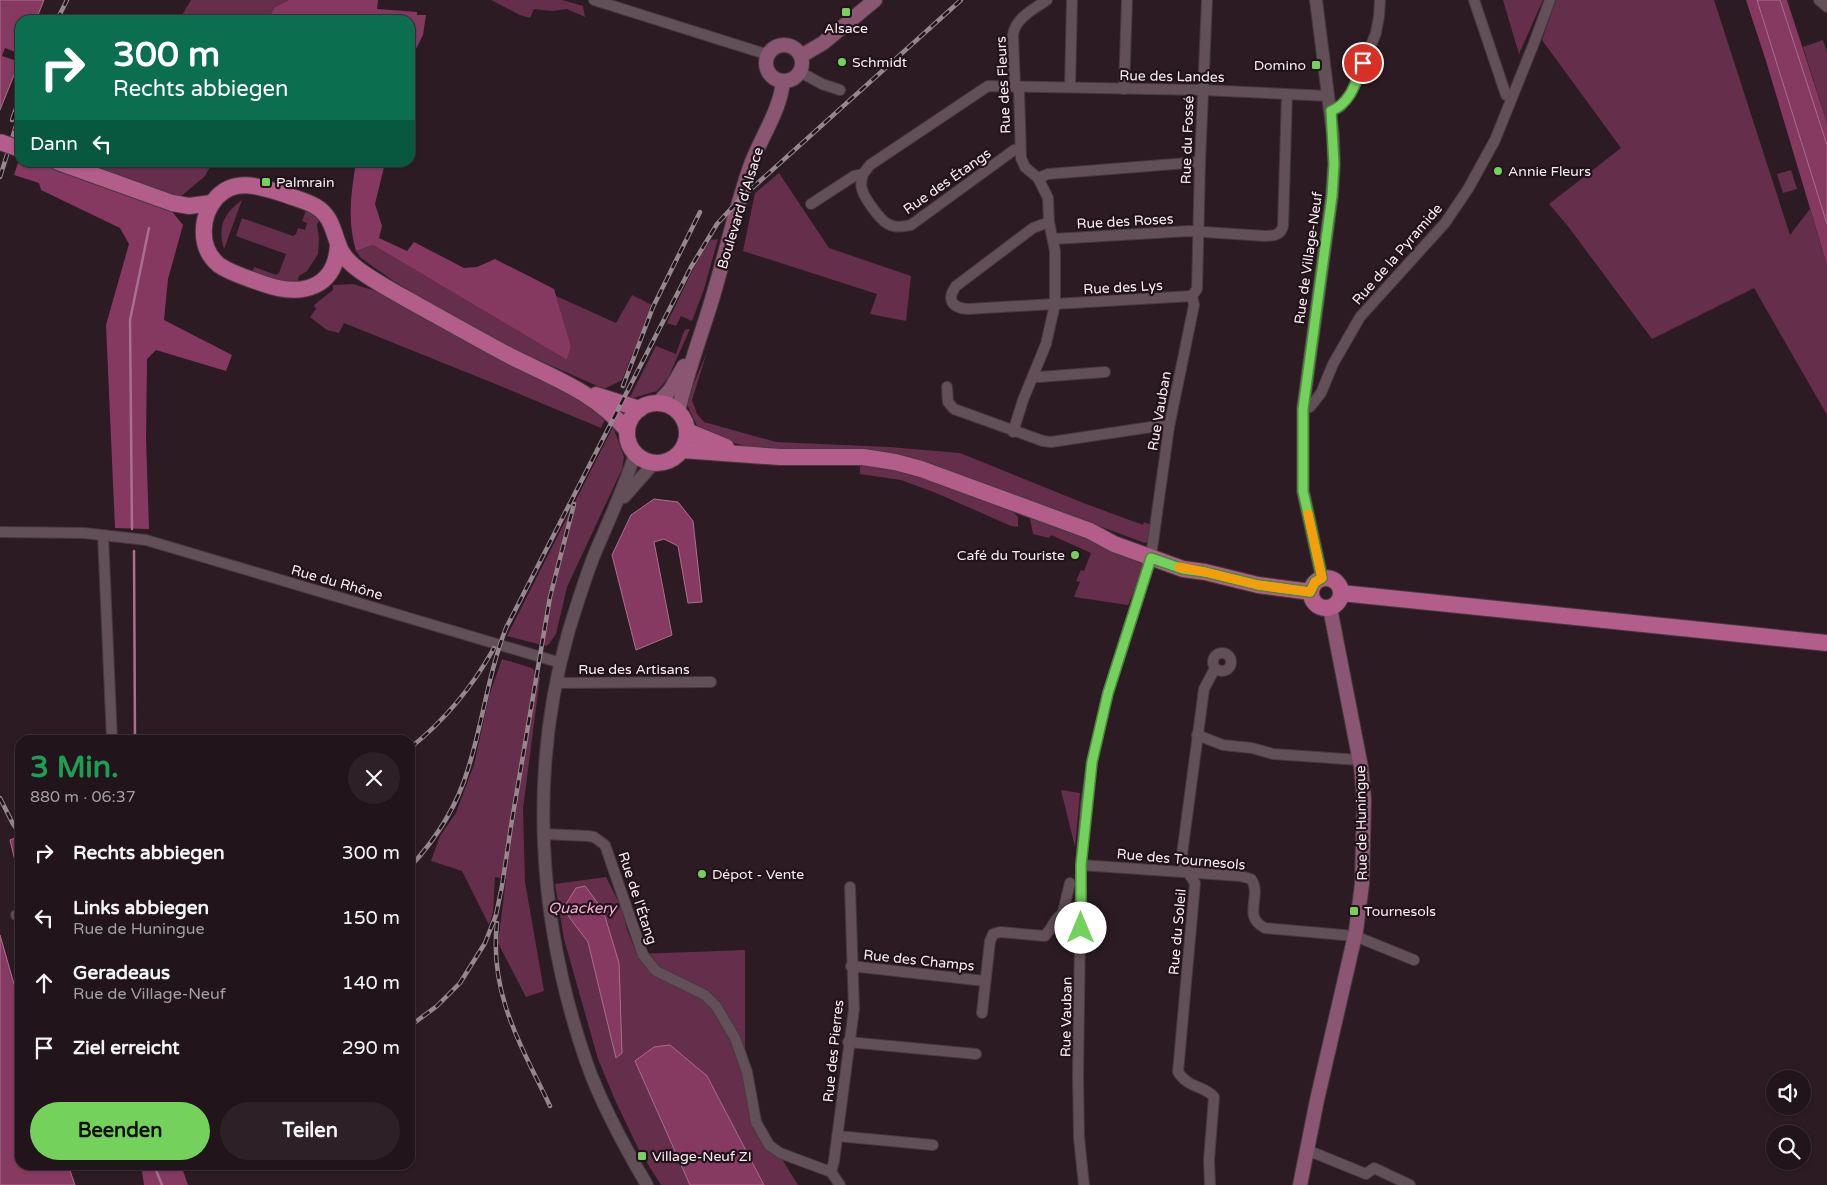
<!DOCTYPE html>
<html lang="de">
<head>
<meta charset="utf-8">
<style>
  body { margin:0; font-family:"Varela Round",sans-serif; background:#2d2127; color:#f1f3f6; height:100vh; display:flex; flex-direction:column; font-size:19px; white-space:nowrap }
  * { box-sizing:border-box; margin:0 }
  p { font-size:16px; color:#a29ea2 }
  .icon { flex:none; width:28px; height:28px; fill:none; stroke:currentColor; stroke-width:2; stroke-linecap:round; stroke-linejoin:round }
  .map { position:relative; flex:1; overflow:hidden }
  .sheet { position:absolute; left:15px; top:735px; width:400px; height:435px; display:flex; flex-direction:column; background:#21141a; border-radius:15px; box-shadow:0 1px 4px #0004,0 0 0 1px #3e3339 }
  .sheet>* { flex:none }
  .guide { position:absolute; left:15px; top:15px; width:400px; height:152px; border-radius:15px; box-shadow:0 1px 4px #0004,0 0 0 1px #3e3339; background:#0b6e4f; color:#fff; overflow:hidden }
  .tools { position:absolute; left:1766px; top:1070px; display:grid; gap:10px }
  .tools a { display:grid; place-items:center; width:45px; height:45px; border-radius:50%; background:#21141a; box-shadow:0 1px 4px #0004,0 0 0 1px #3e3339; font-size:25px }
  .pin { position:absolute; display:grid; place-items:center; width:42px; height:42px; color:#fff; margin:-21px; border:2px solid #fff; border-radius:50%; box-shadow:0 1px 5px #0007 }
  .me { position:absolute; width:55px; margin:-28px; rotate:0deg; stroke-linejoin:round; filter:drop-shadow(0 0 4px #0008) }
  .turn { display:flex; align-items:center; gap:18px; height:105px; padding:0 15px; font-size:22px }
  .turn .icon { width:65px; height:65px; stroke-width:2.5 }
  .turn b { display:block; font-size:35px; line-height:42px }
  .then { display:flex; align-items:center; height:48px; padding:0 15px; background:#0003; gap:10px; font-size:19px }
  .round { display:grid; place-items:center; flex:none; width:52px; height:52px; border-radius:26px; background:#2d2127 }
  .head { display:flex; align-items:center; justify-content:space-between; height:85px; padding:0 15px }
  h1 { font-size:30px; font-weight:800; line-height:38px; color:#1e9e55 }
  .primary-button { display:flex; gap:10px; margin-top:auto; padding:10px 15px }
  .primary-button a { flex:1; height:58px; border-radius:30px; background:#74d25c; color:#111; font-size:20px; font-weight:800; line-height:58px; text-align:center }
  .primary-button a+a { background:#2d2127; color:#f1f3f6 }
  ul { padding:0; list-style:none }
  li { display:flex; align-items:center; gap:15px; height:65px; padding:0 15px }
  li div { flex:1 }
  li b { display:block; font-size:19px }
  li em { font-style:normal }
  .map>svg:first-child { display:block }
</style>
</head>
<body>
<div class="map">
<svg width="1827" height="1185" viewBox="0 0 1827 1185">
  <rect width="100%" height="100%" fill="#2c1b23"/>
  <g fill="#652f4b" fill-rule="evenodd">
    <path d="M191,0H289L275,7L267,20H179Z"/>
    <path d="M491,0H562L583,6L585,17L567,9L552,11L534,9L530,18L520,15Z"/>
    <path d="M1503,0H1543L1519,54Z"/>
    <path d="M1556,0H1714L1790,235L1810,209L1827,265V415L1754,288L1652,339L1567,225L1549,204L1621,148L1542,40Z"/>
    <path d="M1823,40L1827,52V123L1803,47Z"/>
    <path d="M78,163H212L205,176L179,198Z"/>
    <path d="M1791,170L1797,189L1783,193L1777,174Z"/>
    <path d="M779,173L829,248L911,276L906,321L870,314L877,294L743,251L755,193Z"/>
    <path d="M242,200L224,249C217,227 224,213 242,200Z"/>
    <path d="M307,208L321,216L317,225L319,238L318,254L307,271L299,276L295,288L251,276L254,267L276,275L279,273L286,254L236,236L242,218L293,236L296,234L298,228L305,230L307,223L302,221Z"/>
    <path d="M718,239L704,289L692,321L681,316L676,326L667,323L700,255L711,240Z"/>
    <path d="M373,245L567,360L571,346L556,296L616,323L632,295L652,305L622,380L604,389L505,345L459,320L392,280L361,258L356,251Z"/>
    <path d="M353,284L379,292L590,405L605,419L601,428L498,385L344,323L339,333L327,330L310,317L316,309L314,305L333,290V285Z"/>
    <path d="M687,329H690L668,378L657,391L629,399L656,346L676,354L684,331Z"/>
    <path d="M707,352L692,400L697,414L704,422L776,442L889,447L960,453L1086,504L1143,525L1144,522L1152,525L1150,539L1145,543L1021,497L812,452L750,448L708,434L707,430L697,426L686,402Z"/>
    <path d="M613,427L624,457L622,469L567,587L556,634L549,644L546,646L507,636Z"/>
    <path d="M874,464L898,468L1010,509L1018,517V527L1011,526L936,493L901,480L860,474V466Z"/>
    <path d="M1029,514L1137,555L1144,563L1143,571L1128,605L1074,597L1080,582L1076,581L1081,570L1084,571L1091,553L1051,535L1049,538L1033,534Z"/>
    <path d="M502,659L532,668L540,677L523,809L525,882L544,991L526,997L498,943L506,879L495,877L493,912L489,925L462,871L431,861L440,836L456,813L474,765L489,696Z"/>
    <path d="M1061,790L1080,793L1075,847Z"/>
    <path d="M606,877L622,909L627,930L637,954L745,950V1047L749,1106L798,1185H764L707,1076L635,1061L690,1185H661L639,1150L615,1100L598,1059L564,939L555,884ZM563,909L619,963L616,1058L588,942Z"/>
  </g>
  <g fill="#853961">
    <path d="M289,0H378L377,9L417,12V15H426L423,35L410,61V20H267L275,7Z"/>
    <path d="M1746,0H1787L1827,123V265L1766,61Z"/>
    <path d="M20,157V162L39,163L170,209L183,225L168,279L164,320L232,355L226,371L156,350L147,359L146,438L149,529L115,528L106,325L129,244L120,228L41,190L39,183L14,175Z"/>
    <path d="M356,163H385L375,204L382,226L379,238L407,251L414,242L464,268L477,267L495,259L554,289L571,346L567,360L373,245L356,251C347,221 351,192 356,163Z"/>
    <path d="M141,1165H181L188,1185H144Z"/>
  </g>
  <g fill="#863a62" stroke="#a8708d">
    <path d="M0,0H44L36,20H20V60L0,110Z"/>
    <path d="M1757,0H1780L1827,145V224Z"/>
    <path d="M654,499L678,502L693,521L702,602L688,603L678,546L664,539L654,542L672,635L636,650L612,555L631,515Z"/>
    <path d="M15,838L20,846V882L10,840Z"/>
    <path d="M585,886L603,910L619,963L622,1053L616,1058L588,942L563,909L576,888Z"/>
    <path d="M0,935L20,1005V1165H68L75,1185H0Z"/>
    <path d="M670,1045L707,1076L764,1185H690L635,1061L654,1047Z"/>
  </g>
  <path fill="#2c1b23" d="M5,48L20,54V62L2,56Z"/>
  <g fill="none" stroke-linecap="round" stroke-linejoin="round">
    <g stroke="#a8708d" stroke-width="2.5">
      <path d="M132,529L130,320L149,228"/>
      <path d="M134,551L135,740"/>
      <path d="M154,1165L162,1185"/>
    </g>
    <defs>
      <g id="minor">
        <path d="M594,0L769,55"/>
        <path d="M1474,0L1506,95L1512,97"/>
        <path d="M1819,0L1827,7"/>
        <path d="M800,72L822,84L840,90"/>
        <path d="M1070,87L1072,0"/>
        <path d="M1124,89L1127,0"/>
        <path d="M1331,111L1340,107L1351,93L1376,33L1379,16L1380,0"/>
        <path d="M863,174C862,179 860,184 862,189C864,198 880,220 888,224C895,228 903,227 911,225L1014,150L1020,149"/>
        <path d="M1038,178L1048,174L1200,162"/>
        <path d="M811,204L854,176L863,174L870,165L988,86L1203,90L1329,96"/>
        <path d="M1049,222L1033,228L956,286C946,300 952,308 968,309L1192,296"/>
        <path d="M1053,239L1189,231L1265,236C1274,236 1281,235 1283,226L1287,94"/>
        <path d="M1033,376L1039,377L1105,372"/>
        <path d="M947,387L948,402L954,409L1043,441L1051,442L1158,426L1169,427"/>
        <path d="M1303,409L1310,407L1321,393L1333,364L1360,317L1445,223L1468,189L1495,140L1534,43L1550,0"/>
        <path d="M1013,432L1023,400L1046,344L1055,304V251L1049,222L1048,198L1038,178L1025,167L1021,158L1019,91L1015,86L1013,35C1015,18 1034,9 1047,0"/>
        <path d="M0,532L84,533L146,540L561,663"/>
        <path d="M103,535L112,740"/>
        <path d="M1152,549L1169,427L1194,305L1192,296L1197,289L1200,162L1207,0"/>
        <circle cx="1222" cy="662" r="9"/>
        <path d="M557,683L711,682"/>
        <path d="M1197,735L1223,745L1252,748L1273,754L1360,760"/>
        <path d="M543,834L588,836L594,837L605,845L643,955L656,971L705,995L716,1006L735,1038L747,1072L756,1122L769,1145L780,1153L831,1172"/>
        <path d="M1081,865L1240,876L1251,879C1263,896 1241,916 1265,928L1355,936L1414,960"/>
        <path d="M1063,912L1070,883"/>
        <path d="M16,915H20"/>
        <path d="M851,966L985,981"/>
        <path d="M982,1013L990,941L993,934L1000,932L1045,936C1060,918 1054,910 1081,912"/>
        <path d="M848,1042L976,1054"/>
        <path d="M837,1136L933,1145"/>
        <path d="M1307,1150L1366,1174L1374,1168L1410,1185"/>
        <path d="M831,1172L834,1161L854,1009L850,887"/>
        <path d="M831,1172L840,1185"/>
        <path d="M1084,1185L1079,1138L1078,1075L1081,865L1086,805L1092,762L1108,693L1151,558"/>
        <path d="M1210,1185L1209,1160L1214,1097C1204,1085 1189,1089 1178,1072L1195,883L1181,862L1204,689L1215,668"/>
      </g>
      <g id="tertiary">
        <path d="M1316,0L1333,135L1334,164L1332,196L1303,409V491L1322,578"/>
        <path d="M635,454C624,488 609,520 595,553C585,578 577,604 569,630C528,772 538,922 586,1061C601,1104 624,1146 647,1185"/>
        <path d="M624,497L654,463"/>
      </g>
      <g id="secondary">
        <circle cx="784" cy="63" r="18"/>
        <path d="M801,56L823,43L875,0"/>
        <path d="M658,403L670,390L684,366"/>
        <path d="M678,412C686,376 699,341 710,306C724,261 734,214 749,170C759,139 780,113 783,81"/>
        <path d="M1300,1185L1317,1100L1356,931L1362,884L1364,799L1361,767L1330,608"/>
      </g>
      <g id="primary">
        <path d="M58,162L172,203L189,206L212,203"/>
        <path d="M338,244C336,289 301,297 264,284C250,279 232,274 219,265C198,248 200,216 217,197C236,177 261,187 284,194C294,198 306,201 315,206C333,216 333,234 341,251C345,258 352,265 359,270C378,284 400,295 421,307C450,323 480,340 510,356C554,378 594,392 627,430"/>
        <path d="M596,395L640,409"/>
        <circle cx="657" cy="433" r="30"/>
        <path d="M687,431L726,447"/>
        <path d="M682,450L780,457H863L895,462L921,469L1090,531L1114,544L1183,569L1205,572L1258,585L1311,592"/>
        <circle cx="1326" cy="593" r="15"/>
        <path d="M1341,593L1827,643"/>
      </g>
    </defs>
    <use href="#minor" stroke="#46393f" stroke-width="12"/>
    <use href="#tertiary" stroke="#46393f" stroke-width="14"/>
    <use href="#secondary" stroke="#46393f" stroke-width="16"/>
    <use href="#primary" stroke="#46393f" stroke-width="18"/>
    <use href="#minor" stroke="#634f58" stroke-width="10"/>
    <use href="#tertiary" stroke="#634f58" stroke-width="12"/>
    <use href="#secondary" stroke="#8b5671" stroke-width="14"/>
    <use href="#primary" stroke="#b35d8a" stroke-width="16"/>
    <defs>
      <g id="rail">
        <path d="M57,20L67,0"/>
        <path d="M12,120L20,97"/>
        <path d="M0,177L20,113"/>
        <path d="M623,386L653,307L700,212"/>
        <path d="M410,748C444,721 473,686 494,648"/>
        <path d="M0,798L13,824L20,834"/>
        <path d="M410,867C436,839 457,806 468,769C483,722 488,674 506,628L691,267L717,224L740,199L961,0"/>
        <path d="M497,923C489,994 521,1045 550,1106"/>
        <path d="M410,1026L437,1006L460,983L485,943L496,915L502,886L511,826L550,597L574,504"/>
      </g>
    </defs>
    <use href="#rail" stroke="#96878e" stroke-width="4.5"/>
    <use href="#rail" stroke="#22121a" stroke-width="2.5" stroke-dasharray="8" stroke-linecap="butt"/>
    <defs>
      <path id="primary-bridge" d="M0,142L20,149"/>
    </defs>
    <use href="#primary-bridge" stroke="#46393f" stroke-width="18" stroke-linecap="butt"/>
    <use href="#primary-bridge" stroke="#b35d8a" stroke-width="16"/>
  </g>
  <g fill="none" stroke-linecap="round" stroke-linejoin="round">
    <defs>
      <path id="route" d="M1081,928V865L1092,762L1108,693L1151,558L1183,569L1205,572L1258,585L1310,592L1315,582L1322,578L1303,491V409L1332,196L1334,164L1331,111C1351,103 1356,82 1363,63"/>
    </defs>
    <use href="#route" stroke="#4b883c" stroke-width="12"/>
    <use href="#route" stroke="#74d25c" stroke-width="9"/>
    <path stroke="#f59e0b" stroke-width="9" d="M1179,567L1205,572L1258,585L1310,592L1315,582L1322,578L1308,514"/>
  </g>
  <g fill="#74d25c" stroke="#22121a" stroke-width="2">
    <rect x="841" y="7" width="10" height="10" rx="2.5"/>
    <circle cx="842" cy="62" r="5"/>
    <rect x="1311" y="60" width="10" height="10" rx="2.5"/>
    <circle cx="1498" cy="171" r="5"/>
    <rect x="261" y="177" width="10" height="10" rx="2.5"/>
    <circle cx="1075" cy="555" r="5"/>
    <circle cx="702" cy="874" r="5"/>
    <rect x="1349" y="906" width="10" height="10" rx="2.5"/>
    <rect x="637" y="1151" width="10" height="10" rx="2.5"/>
  </g>
  <g text-anchor="middle" stroke-width="4.5" stroke-linejoin="round" paint-order="stroke">
    <g font-size="14" fill="#f9edf2" stroke="#22121a" text-anchor="start">
      <text x="846" y="33" text-anchor="middle">Alsace</text>
      <text x="852" y="67">Schmidt</text>
      <text x="1306" y="70" text-anchor="end">Domino</text>
      <text x="1508" y="176">Annie Fleurs</text>
      <text x="276" y="187">Palmrain</text>
      <text x="1065" y="560" text-anchor="end">Café du Touriste</text>
      <text x="712" y="879">Dépot - Vente</text>
      <text x="1364" y="916">Tournesols</text>
      <text x="652" y="1161">Village-Neuf ZI</text>
    </g>
    <g font-size="14" fill="#f9edf2" stroke="#22121a">
      <text transform="translate(1172 76) rotate(1)" y="5">Rue des Landes</text>
      <text transform="translate(1003 85) rotate(-93)" y="5">Rue des Fleurs</text>
      <text transform="translate(1187 140) rotate(-88)" y="5">Rue du Fossé</text>
      <text transform="translate(947 181) rotate(-35)" y="5">Rue des Étangs</text>
      <text transform="translate(740 208) rotate(-73)" y="5">Boulevard d'Alsace</text>
      <text transform="translate(1125 221) rotate(-3)" y="5">Rue des Roses</text>
      <text transform="translate(1397 254) rotate(-49)" y="5">Rue de la Pyramide</text>
      <text transform="translate(1308 258) rotate(-82)" y="5">Rue de Village-Neuf</text>
      <text transform="translate(1123 287) rotate(-3)" y="5">Rue des Lys</text>
      <text transform="translate(1159 411) rotate(-80)" y="5">Rue Vauban</text>
      <text transform="translate(337 582) rotate(16)" y="5">Rue du Rhône</text>
      <text x="634" y="674">Rue des Artisans</text>
      <text transform="translate(1361 823) rotate(-91)" y="5">Rue de Huningue</text>
      <text transform="translate(1181 859) rotate(5)" y="5">Rue des Tournesols</text>
      <text transform="translate(638 898) rotate(72)" y="5">Rue de l'Étang</text>
      <text transform="translate(1177 932) rotate(-85)" y="5">Rue du Soleil</text>
      <text transform="translate(919 960) rotate(6)" y="5">Rue des Champs</text>
      <text transform="translate(1066 1017) rotate(-89)" y="5">Rue Vauban</text>
      <text transform="translate(833 1051) rotate(-84)" y="5">Rue des Pierres</text>
    </g>
    <g font-size="15" font-style="italic" fill="#f5b1d1" stroke="#22121a">
      <text x="582" y="913">Quackery</text>
    </g>
  </g>
</svg>
<div class="tools">
<a><svg class="icon" aria-label="sound" viewBox="0 0 24 24"><path d="M4 9h4l5-4v14l-5-4H4zM17 9q2 3 0 6"/></svg></a>
<a><svg class="icon" aria-label="search" viewBox="0 0 24 24"><circle cx="10" cy="10" r="6"/><path d="M15 15l6 6"/></svg></a>
</div>
<div class="pin" style="left:1363px;top:63px;background:#d93025"><svg class="icon" aria-label="arrive" viewBox="0 0 24 24"><path d="M6 21V4h12l-3 4 3 4H6"/></svg></div>
<svg class="me" style="left:1081px;top:928px" viewBox="-20 -20 40 40"><circle r="19" fill="#fff"/><path d="M0-13L10 11 0 6-10 11z" fill="#74d25c"/></svg>
<div class="guide">
<div class="turn"><svg class="icon" aria-label="right" viewBox="0 0 24 24"><path d="M7 20v-9h11M14 6l5 5-5 5"/></svg><div><b>300 m</b>Rechts abbiegen</div></div>
<div class="then">Dann<svg class="icon" aria-label="left" viewBox="0 0 24 24"><path d="M17 20v-9H6M10 6l-5 5 5 5"/></svg></div>
</div>
<section class="sheet">
<div class="head"><div><h1>3 Min.</h1><p>880 m · 06:37</p></div><a class="round"><svg class="icon" aria-label="close" viewBox="0 0 24 24"><path d="M6 6l12 12M18 6L6 18"/></svg></a></div>
<ul>
<li><svg class="icon" aria-label="right" viewBox="0 0 24 24"><path d="M7 20v-9h11M14 6l5 5-5 5"/></svg><div><b>Rechts abbiegen</b></div><em>300 m</em></li>
<li><svg class="icon" aria-label="left" viewBox="0 0 24 24"><path d="M17 20v-9H6M10 6l-5 5 5 5"/></svg><div><b>Links abbiegen</b><p>Rue de Huningue</p></div><em>150 m</em></li>
<li><svg class="icon" aria-label="ahead" viewBox="0 0 24 24"><path d="M12 20V5M6 11l6-6 6 6"/></svg><div><b>Geradeaus</b><p>Rue de Village-Neuf</p></div><em>140 m</em></li>
<li><svg class="icon" aria-label="arrive" viewBox="0 0 24 24"><path d="M6 21V4h12l-3 4 3 4H6"/></svg><div><b>Ziel erreicht</b></div><em>290 m</em></li>
</ul>
<div class="primary-button"><a>Beenden</a><a>Teilen</a></div>
</section>
</div>
</body>
</html>
